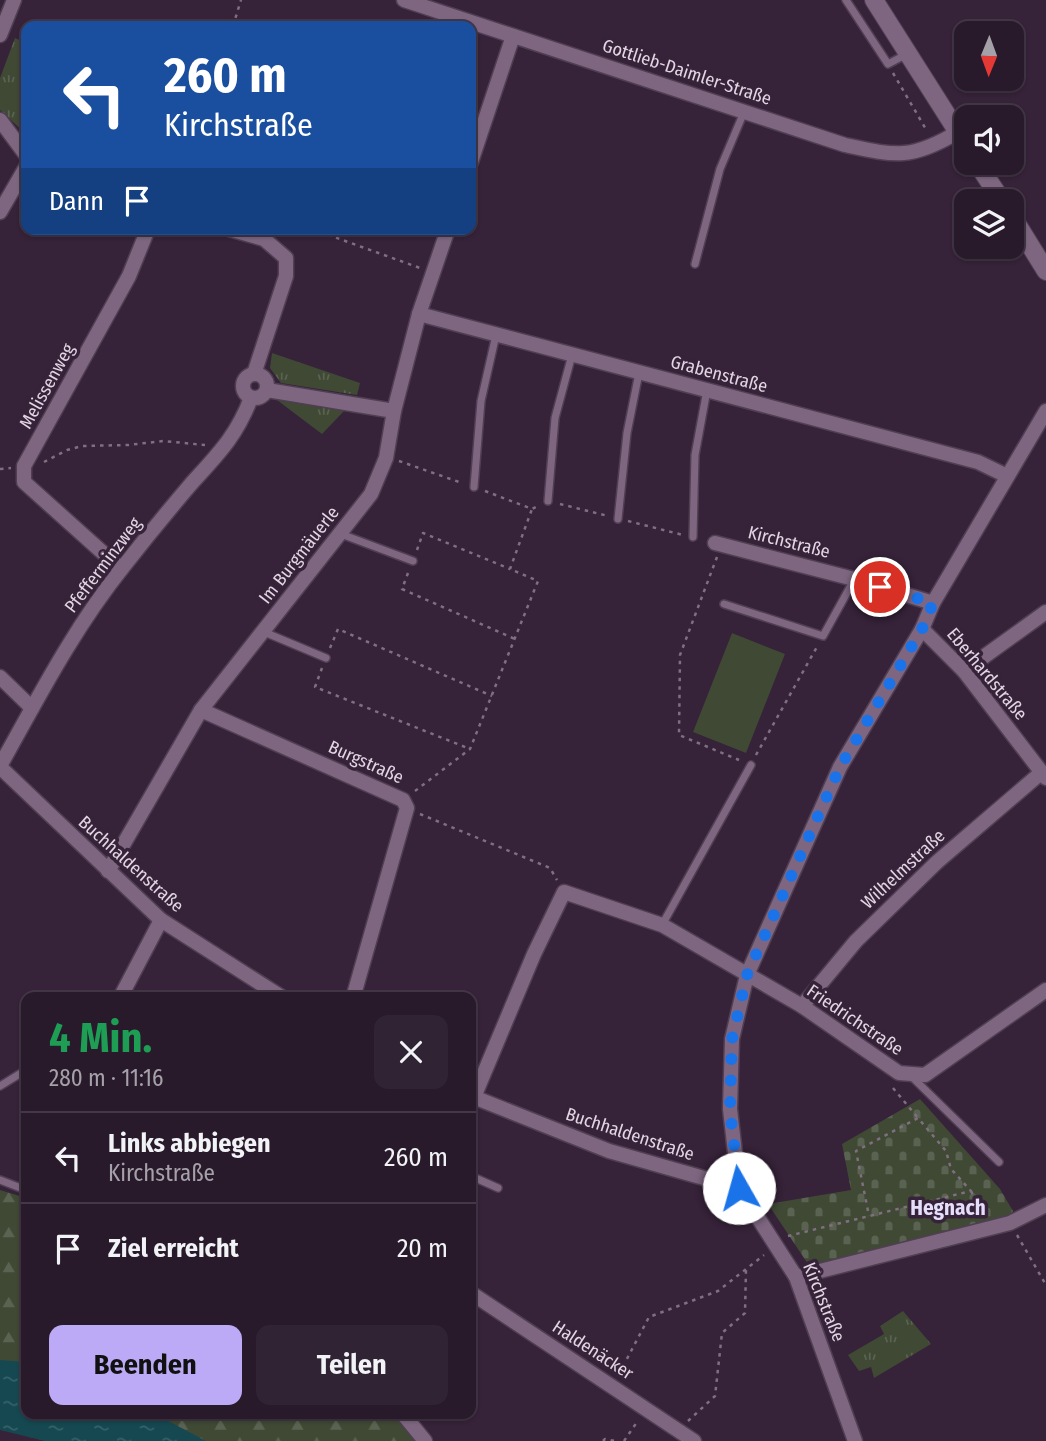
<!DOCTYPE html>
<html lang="de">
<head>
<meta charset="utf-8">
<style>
  body { margin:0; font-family:"Fira Sans Condensed",sans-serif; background:#302333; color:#f1f3f6; height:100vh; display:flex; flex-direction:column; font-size:26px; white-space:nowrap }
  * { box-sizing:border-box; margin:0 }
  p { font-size:23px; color:#a5a1a9 }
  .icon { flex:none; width:38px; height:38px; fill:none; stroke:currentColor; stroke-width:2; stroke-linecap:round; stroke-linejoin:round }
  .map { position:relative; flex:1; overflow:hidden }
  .panel { position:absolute; left:21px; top:992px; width:455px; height:427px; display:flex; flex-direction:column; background:#281a2b; border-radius:14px; box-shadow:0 2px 5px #0004,0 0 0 2px #443847 }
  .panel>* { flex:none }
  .banner { position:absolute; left:21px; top:21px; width:455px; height:214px; border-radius:14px; box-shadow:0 2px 5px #0004,0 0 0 2px #443847; background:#1a4fa0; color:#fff; overflow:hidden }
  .needle { width:46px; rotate:181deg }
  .controls { position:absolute; left:954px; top:21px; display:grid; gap:14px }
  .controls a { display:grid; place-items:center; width:70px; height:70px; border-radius:14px; background:#281a2b; box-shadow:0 2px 5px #0004,0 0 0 2px #443847; font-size:35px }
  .pin { position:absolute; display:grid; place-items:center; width:60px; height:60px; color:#fff; margin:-30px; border:4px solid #fff; border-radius:50%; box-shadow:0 2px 7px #0007 }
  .me { position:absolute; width:77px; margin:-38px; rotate:353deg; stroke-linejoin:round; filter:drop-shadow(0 0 5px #0008) }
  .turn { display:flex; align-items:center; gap:24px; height:147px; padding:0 28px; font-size:32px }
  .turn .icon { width:91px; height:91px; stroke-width:2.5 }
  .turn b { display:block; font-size:49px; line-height:60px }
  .then { display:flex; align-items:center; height:66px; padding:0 28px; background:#0003; gap:14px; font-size:26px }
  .round { display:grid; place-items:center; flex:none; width:74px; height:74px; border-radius:14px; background:#302333 }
  .overview { display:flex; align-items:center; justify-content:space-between; height:119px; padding:0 28px }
  h1 { font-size:42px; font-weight:700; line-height:52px; color:#1e9e55 }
  .primary-button { display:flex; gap:14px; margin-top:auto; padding:14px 28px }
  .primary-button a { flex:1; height:80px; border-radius:14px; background:#bcaaf6; color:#111; font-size:28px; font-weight:700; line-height:80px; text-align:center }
  .primary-button a+a { background:#302333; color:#f1f3f6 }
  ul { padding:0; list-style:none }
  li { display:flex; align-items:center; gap:21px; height:91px; padding:0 28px; border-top:2px solid #443847 }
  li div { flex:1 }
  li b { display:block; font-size:26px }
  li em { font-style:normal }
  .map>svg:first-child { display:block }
</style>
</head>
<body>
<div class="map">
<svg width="1046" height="1441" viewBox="0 0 1046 1441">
  <defs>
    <pattern id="grass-tufts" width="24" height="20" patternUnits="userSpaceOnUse" patternTransform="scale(1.75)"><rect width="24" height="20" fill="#3f4934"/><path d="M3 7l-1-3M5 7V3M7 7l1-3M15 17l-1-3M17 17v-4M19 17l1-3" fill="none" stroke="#5a6251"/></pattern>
    <pattern id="forest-firs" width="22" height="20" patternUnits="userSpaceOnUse" patternTransform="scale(1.75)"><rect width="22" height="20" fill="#3f4934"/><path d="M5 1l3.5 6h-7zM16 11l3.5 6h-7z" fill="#5a6251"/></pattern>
    <pattern id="cemetery-stones" width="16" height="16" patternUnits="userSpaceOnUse" patternTransform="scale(1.75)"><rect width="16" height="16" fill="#3f4934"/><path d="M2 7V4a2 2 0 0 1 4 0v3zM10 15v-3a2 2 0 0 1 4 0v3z" fill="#5a6251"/></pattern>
    <pattern id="water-ripples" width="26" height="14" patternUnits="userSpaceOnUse" patternTransform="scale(1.75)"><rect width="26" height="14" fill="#154851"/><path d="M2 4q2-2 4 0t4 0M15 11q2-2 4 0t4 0" fill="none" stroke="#37626a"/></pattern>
  </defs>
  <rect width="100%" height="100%" fill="#362239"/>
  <g fill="url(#grass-tufts)">
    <path d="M15,38L26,43V65L21,79L26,81V134L0,110V78Z"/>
    <path d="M272,353L360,383L357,395L281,383L270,368Z"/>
    <path d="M277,400L344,411L322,434Z"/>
    <path d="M903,1311L931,1344L874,1378L871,1367L859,1371L848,1355L884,1334L880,1326Z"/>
  </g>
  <g fill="url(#forest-firs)">
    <path d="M0,1190L26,1198V1368L0,1365Z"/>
    <path d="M137,1414H396L419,1441H188Z"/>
  </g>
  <path fill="url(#cemetery-stones)" d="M920,1099L1000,1189L1013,1211L1006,1222L810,1267L768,1204L851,1190L842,1144Z"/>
  <path fill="#3f4934" d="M732,633L785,654L746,753L693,732Z"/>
  <path fill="url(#water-ripples)" d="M0,1360L26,1362V1414H155L206,1441H45L0,1430Z"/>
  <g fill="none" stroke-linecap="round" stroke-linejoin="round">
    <defs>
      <g id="lane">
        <path d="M846,0L888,64L907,54"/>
        <path d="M695,264L720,169L744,112"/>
        <path d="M474,487L481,401L496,335"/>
        <path d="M548,501L555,418L572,355"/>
        <path d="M618,519L627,433L639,373"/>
        <path d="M341,534L413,561"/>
        <path d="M693,537L695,455L707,390"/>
        <path d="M724,604L823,636L854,580"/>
        <path d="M264,632L326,658"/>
        <path d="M662,925L751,765"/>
        <path d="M911,1076L999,1162"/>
        <path d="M0,1086L26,1070"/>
        <path d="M471,1176L498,1188"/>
        <path d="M0,1180L26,1190"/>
      </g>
      <g id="street">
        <path d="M404,0L845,145C896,156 911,160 958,132"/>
        <path d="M0,35L14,0"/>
        <path d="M0,120L26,155"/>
        <path d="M471,162L513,36"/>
        <path d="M0,212L26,167"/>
        <path d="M229,229L264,239L286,258V276L254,374"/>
        <path d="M419,314L978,462L1007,476"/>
        <circle cx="255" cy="386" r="12"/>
        <path d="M267,390L394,411"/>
        <path d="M715,543L854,579L933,603"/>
        <path d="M121,569L24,482V466L129,276L148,229"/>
        <path d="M922,629L964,671L1046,778"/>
        <path d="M964,671L1046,612"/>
        <path d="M0,677L32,708"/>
        <path d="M201,710L403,800L407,808L353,998"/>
        <path d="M0,766C38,698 74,628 123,567C145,539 168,511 191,484C218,454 236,437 251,398"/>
        <path d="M0,767L161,920L283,998"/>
        <path d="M108,871L201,710L371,494L386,458L394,411L419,314L448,229"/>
        <path d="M120,998L161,920"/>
        <path d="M802,1006L856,941L937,862L1042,772"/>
        <path d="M471,1096L609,1151L739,1188"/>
        <path d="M474,1097L534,954L564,892L662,925L802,1006L899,1073L925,1075L1046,990"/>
        <path d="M796,1277L1010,1223L1046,1205"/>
        <path d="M471,1293L694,1441"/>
        <path d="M403,1414L425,1441"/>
        <path d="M855,1441L796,1277L739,1188L730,1109L732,1039L747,975L840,767L922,629L933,603L1046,411"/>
      </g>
      <g id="secondary">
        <path d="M874,0L966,145"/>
        <path d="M977,163L1002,201"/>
        <path d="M1012,216L1046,271"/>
      </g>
    </defs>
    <use href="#lane" stroke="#503f53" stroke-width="10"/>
    <use href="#street" stroke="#503f53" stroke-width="17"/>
    <use href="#secondary" stroke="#503f53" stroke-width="20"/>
    <g stroke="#806f82" stroke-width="2.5" stroke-dasharray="3.5 5" stroke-linecap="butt">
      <path d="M233,26L241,0"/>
      <path d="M893,73L927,131"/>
      <path d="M312,229L420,268"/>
      <path d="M399,461L462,483"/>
      <path d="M44,462L67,450L82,446L128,445L163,441L205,445"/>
      <path d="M0,469L11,468"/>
      <path d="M485,491L532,509L538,506"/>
      <path d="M560,504L608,516"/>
      <path d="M628,521L683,535"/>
      <path d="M417,550L423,533L510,569"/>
      <path d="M717,557L680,655L679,735L739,760"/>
      <path d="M408,573L402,589L515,639"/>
      <path d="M330,648L338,629L492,696"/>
      <path d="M322,668L315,687L470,749"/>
      <path d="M756,755L818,645"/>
      <path d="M415,791L470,749L538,581L510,569L532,509"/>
      <path d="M420,814L550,868L557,880"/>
      <path d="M893,1088L918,1118"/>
      <path d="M971,1191L982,1212"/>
      <path d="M1017,1235L1046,1285"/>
      <path d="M788,1236L971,1191L951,1169L946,1151L918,1118L856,1151L869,1216"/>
      <path d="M619,1374L649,1317L718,1291L764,1255"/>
      <path d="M688,1421L715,1396L722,1333L745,1313L746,1269"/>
      <path d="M603,1441L605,1439L615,1441"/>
      <path d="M624,1441L637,1422"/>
    </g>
    <use href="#lane" stroke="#7e6681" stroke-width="7"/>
    <use href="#street" stroke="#7e6681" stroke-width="14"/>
    <use href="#secondary" stroke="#7e6681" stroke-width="18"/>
  </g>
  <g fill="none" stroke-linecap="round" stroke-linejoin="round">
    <path stroke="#1a73e8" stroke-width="12" stroke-dasharray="0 21.6" d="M739,1188L730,1110L732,1039L747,975L840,767L922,629L933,603L880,587"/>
  </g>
  <g text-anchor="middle" stroke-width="7" stroke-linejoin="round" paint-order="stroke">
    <g font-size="18" fill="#e2d5e4" stroke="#362239">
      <text transform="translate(687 72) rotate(18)" y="6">Gottlieb-Daimler-Straße</text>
      <text transform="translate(719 374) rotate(15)" y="6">Grabenstraße</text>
      <text transform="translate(47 386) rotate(-61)" y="6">Melissenweg</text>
      <text transform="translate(789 542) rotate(14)" y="6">Kirchstraße</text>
      <text transform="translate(299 555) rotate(-52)" y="6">Im Burgmäuerle</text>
      <text transform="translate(103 565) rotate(-53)" y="6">Pfefferminzweg</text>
      <text transform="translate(987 674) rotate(50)" y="6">Eberhardstraße</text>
      <text transform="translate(366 762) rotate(24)" y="6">Burgstraße</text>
      <text transform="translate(131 864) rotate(42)" y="6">Buchhaldenstraße</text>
      <text transform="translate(903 869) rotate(-43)" y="6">Wilhelmstraße</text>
      <text transform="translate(855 1020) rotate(34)" y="6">Friedrichstraße</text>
      <text transform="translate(630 1134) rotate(18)" y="6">Buchhaldenstraße</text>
      <text transform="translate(824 1302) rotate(68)" y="6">Kirchstraße</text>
      <text transform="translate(593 1350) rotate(33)" y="6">Haldenäcker</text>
    </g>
    <g font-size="21" font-weight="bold" fill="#e5dffc" stroke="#362239">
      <text x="948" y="1215">Hegnach</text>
    </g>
  </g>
</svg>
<div class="controls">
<a><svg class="needle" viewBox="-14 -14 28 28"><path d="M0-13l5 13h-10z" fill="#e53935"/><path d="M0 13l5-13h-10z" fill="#a5a1a9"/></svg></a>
<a><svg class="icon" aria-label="sound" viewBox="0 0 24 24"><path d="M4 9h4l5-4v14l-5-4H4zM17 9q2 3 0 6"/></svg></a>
<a><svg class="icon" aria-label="layers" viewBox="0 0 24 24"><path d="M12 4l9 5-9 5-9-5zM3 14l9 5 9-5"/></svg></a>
</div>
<div class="pin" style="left:880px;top:587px;background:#d93025"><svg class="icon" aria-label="arrive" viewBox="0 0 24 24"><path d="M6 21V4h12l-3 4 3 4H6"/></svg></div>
<svg class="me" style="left:739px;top:1188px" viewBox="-20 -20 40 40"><circle r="19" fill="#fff"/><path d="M0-13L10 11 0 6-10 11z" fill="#1a73e8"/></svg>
<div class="banner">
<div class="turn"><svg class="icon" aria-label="left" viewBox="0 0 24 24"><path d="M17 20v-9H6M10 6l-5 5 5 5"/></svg><div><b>260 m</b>Kirchstraße</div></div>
<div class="then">Dann<svg class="icon" aria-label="arrive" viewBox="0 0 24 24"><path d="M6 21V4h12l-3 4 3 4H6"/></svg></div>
</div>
<section class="panel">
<div class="overview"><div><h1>4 Min.</h1><p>280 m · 11:16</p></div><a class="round"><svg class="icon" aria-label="close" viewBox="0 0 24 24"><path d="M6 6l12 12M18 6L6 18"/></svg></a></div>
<ul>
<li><svg class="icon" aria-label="left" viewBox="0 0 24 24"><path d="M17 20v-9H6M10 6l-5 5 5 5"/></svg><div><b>Links abbiegen</b><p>Kirchstraße</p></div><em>260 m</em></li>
<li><svg class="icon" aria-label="arrive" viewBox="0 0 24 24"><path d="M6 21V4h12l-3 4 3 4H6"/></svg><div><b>Ziel erreicht</b></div><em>20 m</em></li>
</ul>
<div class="primary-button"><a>Beenden</a><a>Teilen</a></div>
</section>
</div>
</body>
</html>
